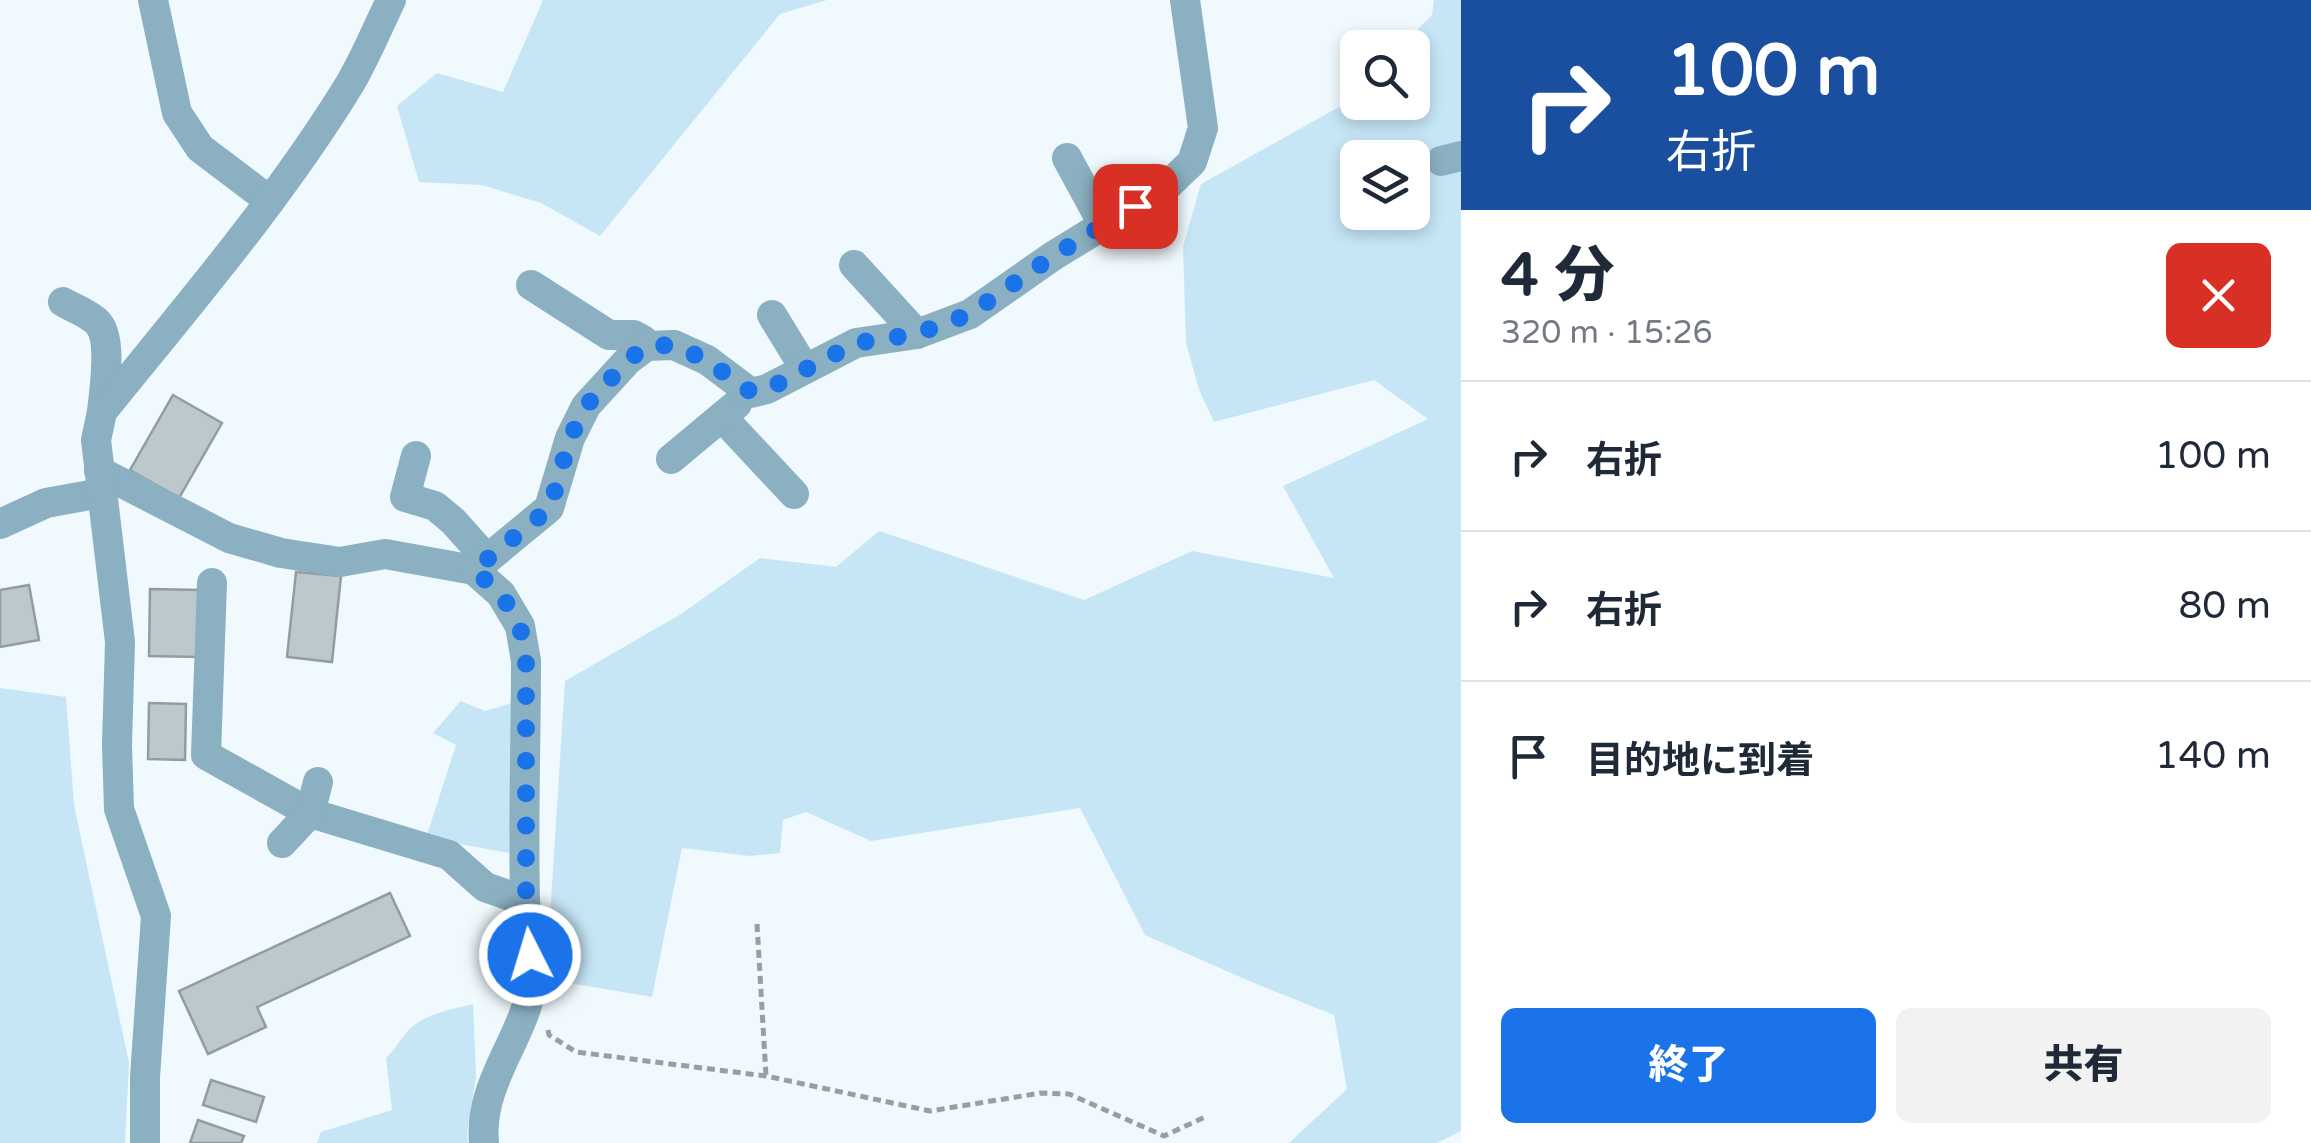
<!DOCTYPE html>
<html lang="ja">
<head>
<meta charset="utf-8">
<style>
  body { margin:0; font-family:"Varela Round","Noto Sans JP",sans-serif; background:#f2f2f3; color:#1f2937; height:100vh; display:flex; flex-direction:column; font-size:38px; white-space:nowrap }
  * { box-sizing:border-box; margin:0 }
  p { font-size:32px; color:#747a83 }
  .icon { flex:none; width:55px; height:55px; fill:none; stroke:currentColor; stroke-width:2; stroke-linecap:round; stroke-linejoin:round }
  .map { position:relative; flex:1; overflow:hidden }
  .sheet { display:flex; flex-direction:column; background:#fff; width:850px }
  .sheet>* { flex:none }
  .hud { background:#1a4fa0; color:#fff; overflow:hidden }
  .fabs { position:absolute; left:1340px; top:30px; display:grid; gap:20px }
  .fabs a { display:grid; place-items:center; width:90px; height:90px; border-radius:15px; background:#fff; box-shadow:0 5px 15px #0003; font-size:50px }
  .pin { position:absolute; display:grid; place-items:center; width:85px; height:85px; color:#fff; margin:-42px; border-radius:20px; box-shadow:0 5px 15px #0006 }
  .me { position:absolute; width:110px; margin:-55px; rotate:355deg; stroke-linejoin:round; filter:drop-shadow(0 0 8px #0008) }
  .turn { display:flex; align-items:center; gap:35px; height:210px; padding:0 40px; font-size:45px }
  .turn .icon { width:130px; height:130px; stroke-width:2.5 }
  .turn b { display:block; font-size:70px; line-height:85px }
  .round { display:grid; place-items:center; flex:none; width:105px; height:105px; border-radius:15px; background:#f2f2f3 }
  .overview { display:flex; align-items:center; justify-content:space-between; height:170px; padding:0 40px }
  h1 { font-size:60px; font-weight:800; line-height:75px }
  .button { display:flex; gap:20px; margin-top:auto; padding:20px 40px }
  .button a { flex:1; height:115px; border-radius:15px; background:#1a73e8; color:#fff; font-size:40px; font-weight:800; line-height:115px; text-align:center }
  .button a+a { background:#f2f2f3; color:#1f2937 }
  ul { padding:0; list-style:none }
  li { display:flex; align-items:center; gap:30px; height:150px; padding:0 40px; border-top:2px solid #e0e1e3 }
  li div { flex:1 }
  li b { display:block; font-size:38px }
  li em { font-style:normal }
  main { display:flex; flex:1; min-height:0 }
  .map>svg:first-child { display:block }
</style>
</head>
<body>
<main>
<div class="map">
<svg width="1461" height="1143" viewBox="0 0 1461 1143">
  <rect width="100%" height="100%" fill="#f0f9fe"/>
  <g fill="#c6e6f6" fill-rule="evenodd">
    <path d="M543,0H827L780,14L600,236L541,203L482,185L419,182L397,106L437,73L503,92Z"/>
    <path d="M1434,0H1461V1131L1437,1143H1289L1347,1089L1334,1015L1249,981L1145,935L1080,808L871,841L806,812L783,820L780,853L750,856L682,848L652,997L546,979L565,681L681,614L760,558L836,567L879,531L1084,600L1192,551L1334,578L1283,486L1428,419L1374,380L1214,422L1199,390L1186,343L1183,247L1201,184L1348,102L1357,92L1358,102H1412V48L1400,47L1432,15ZM1358,158H1412V212H1358Z"/>
    <path d="M0,688L66,697L74,805L129,1063L125,1143H0Z"/>
    <path d="M461,701L485,711L515,702L509,853L426,838L456,745L433,733Z"/>
    <path d="M473,1004L476,1077L467,1132L468,1143H317L321,1132L392,1110L386,1058C394,1050 399,1042 406,1033C422,1014 450,1010 473,1004Z"/>
  </g>
  <g fill="#bdc8cd" stroke="#929da2" stroke-width="2.5">
    <path d="M173,395L222,423L179,498L130,470Z"/>
    <path d="M296,572L341,576L332,662L287,657Z"/>
    <path d="M29,585L39,640L0,647V590Z"/>
    <path d="M150,589L201,590L199,657L149,656Z"/>
    <path d="M149,703L186,704L185,760L148,759Z"/>
    <path d="M390,893L410,936L257,1007L266,1027L208,1054L179,991Z"/>
    <path d="M211,1080L264,1097L256,1122L203,1105Z"/>
    <path d="M198,1120L244,1136L241,1143H190Z"/>
  </g>
  <g fill="none" stroke-linecap="round" stroke-linejoin="round">
    <g stroke="#989fa2" stroke-width="5" stroke-dasharray="8 5" stroke-linecap="butt">
      <path d="M757,924L766,1076"/>
      <path d="M548,1030L549,1035L576,1052L766,1076L930,1111L1041,1093L1069,1094L1164,1136L1207,1116"/>
    </g>
    <g stroke="#8bb0c1" stroke-width="30">
      <path d="M153,0L177,113L200,148L270,201"/>
      <path d="M1067,158L1104,226"/>
      <path d="M1441,161L1461,156"/>
      <path d="M854,265L917,334"/>
      <path d="M531,285L609,335H634L643,340L647,346"/>
      <path d="M63,302C73,308 90,314 98,323C113,340 104,390 102,412"/>
      <path d="M772,315L805,369"/>
      <path d="M722,417L794,494"/>
      <path d="M416,456L405,497L435,506L453,521L487,559"/>
      <path d="M671,459L737,404"/>
      <path d="M99,471L229,538L281,553L340,562L385,554L474,570L501,594L520,626L526,661C526,740 523,820 525,899C526,923 535,961 532,983C525,1037 478,1083 484,1143"/>
      <path d="M0,524L46,503L101,493"/>
      <path d="M474,570L549,508L570,438L586,406L628,360L647,346L674,345L707,360L751,393L767,389L856,343L917,334L970,314L1053,256L1167,186L1192,162L1203,128L1185,0"/>
      <path d="M212,583L206,755L310,813L449,855L485,887L525,901"/>
      <path d="M282,843L310,813L318,782"/>
      <path d="M145,1143V1077L156,916L119,809L117,745L120,642L96,440L102,412C188,305 279,200 351,82C366,56 378,27 391,0"/>
    </g>
  </g>
  <g fill="none" stroke-linecap="round" stroke-linejoin="round">
    <path stroke="#1a73e8" stroke-width="18" stroke-dasharray="0 32.4" d="M530,955L526,901V661L520,626L501,594L474,570L550,508L570,438L586,406L628,360L647,346L674,345L706,360L751,392L766,390L856,343L916,334L970,314L1053,256L1135,206"/>
  </g>
</svg>
<div class="fabs">
<a><svg class="icon" aria-label="search" viewBox="0 0 24 24"><circle cx="10" cy="10" r="6"/><path d="M15 15l6 6"/></svg></a>
<a><svg class="icon" aria-label="layers" viewBox="0 0 24 24"><path d="M12 4l9 5-9 5-9-5zM3 14l9 5 9-5"/></svg></a>
</div>
<div class="pin" style="left:1135px;top:206px;background:#d93025"><svg class="icon" aria-label="arrive" viewBox="0 0 24 24"><path d="M6 21V4h12l-3 4 3 4H6"/></svg></div>
<svg class="me" style="left:530px;top:955px" viewBox="-20 -20 40 40"><circle r="17" fill="#1a73e8" stroke="#fff" stroke-width="3"/><path d="M0-11L8 9 0 5-8 9z" fill="#fff"/></svg>
</div>
<section class="sheet">
<div class="hud">
<div class="turn"><svg class="icon" aria-label="right" viewBox="0 0 24 24"><path d="M7 20v-9h11M14 6l5 5-5 5"/></svg><div><b>100 m</b>右折</div></div>
</div>
<div class="overview"><div><h1>4 分</h1><p>320 m · 15:26</p></div><a class="round" style="background:#d93025;color:#fff"><svg class="icon" aria-label="close" viewBox="0 0 24 24"><path d="M6 6l12 12M18 6L6 18"/></svg></a></div>
<ul>
<li><svg class="icon" aria-label="right" viewBox="0 0 24 24"><path d="M7 20v-9h11M14 6l5 5-5 5"/></svg><div><b>右折</b></div><em>100 m</em></li>
<li><svg class="icon" aria-label="right" viewBox="0 0 24 24"><path d="M7 20v-9h11M14 6l5 5-5 5"/></svg><div><b>右折</b></div><em>80 m</em></li>
<li><svg class="icon" aria-label="arrive" viewBox="0 0 24 24"><path d="M6 21V4h12l-3 4 3 4H6"/></svg><div><b>目的地に到着</b></div><em>140 m</em></li>
</ul>
<div class="button"><a>終了</a><a>共有</a></div>
</section>
</main>
</body>
</html>
